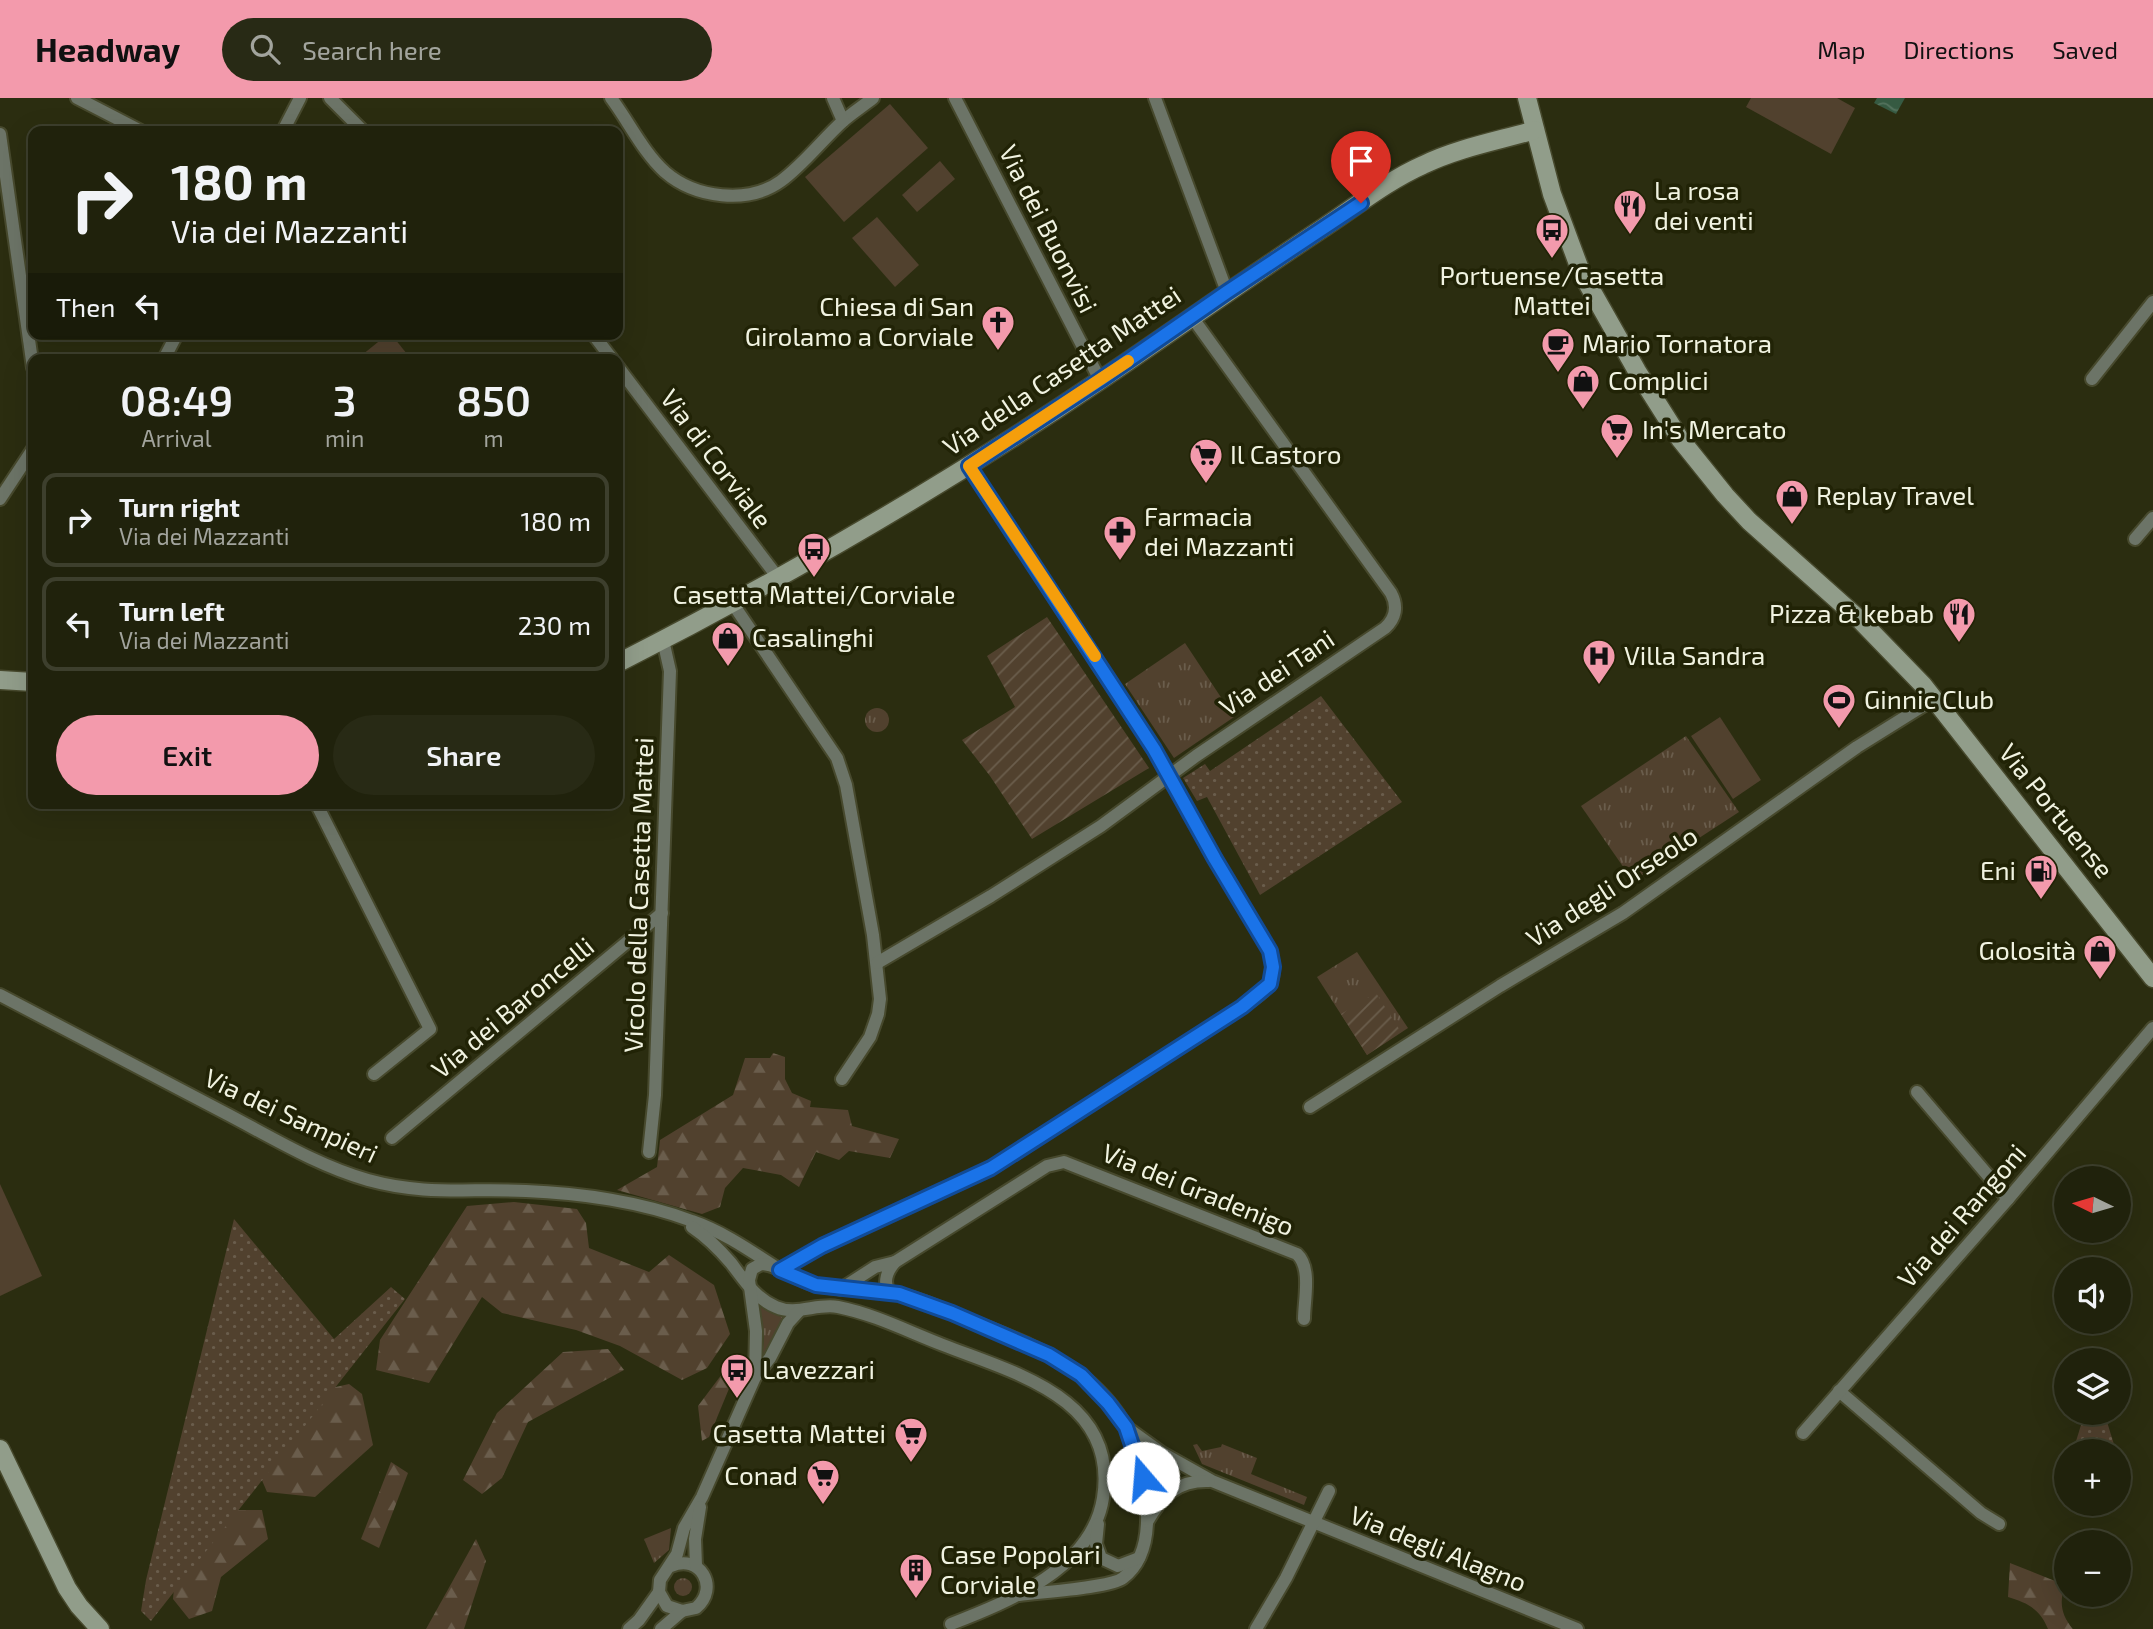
<!DOCTYPE html>
<html lang="en">
<head>
<meta charset="utf-8">
<style>
  body { margin:0; font-family:"Exo 2",sans-serif; background:#282a15; color:#f1f3f6; height:100vh; display:flex; flex-direction:column; font-size:26px; white-space:nowrap }
  * { box-sizing:border-box; margin:0 }
  p { font-size:23px; color:#a2a49d }
  .icon { flex:none; width:38px; height:38px; fill:none; stroke:currentColor; stroke-width:2; stroke-linecap:round; stroke-linejoin:round }
  .map { position:relative; flex:1; overflow:hidden }
  .details { position:absolute; left:28px; top:256px; width:595px; height:455px; display:flex; flex-direction:column; background:#20220c; border-radius:14px; box-shadow:0 7px 28px #0002,0 0 0 2px #3d3f2d }
  .details>* { flex:none }
  .hud { position:absolute; left:28px; top:28px; width:595px; height:214px; border-radius:14px; box-shadow:0 7px 28px #0002,0 0 0 2px #3d3f2d; background:#20220c; color:#f1f3f6; overflow:hidden }
  .needle { width:46px; rotate:275deg }
  .fabs { position:absolute; left:2054px; top:1068px; display:grid; gap:14px }
  .fabs a { display:grid; place-items:center; width:77px; height:77px; border-radius:50%; background:#20220c; box-shadow:0 7px 28px #0002,0 0 0 2px #3d3f2d; font-size:35px }
  .pin { position:absolute; display:grid; place-items:center; width:60px; height:60px; color:#fff; margin:-72px -30px; border-radius:50% 50% 50% 0; rotate:-45deg; box-shadow:0 0 7px #0007 }
  .pin .icon { rotate:45deg }
  .me { position:absolute; width:77px; margin:-38px; rotate:342deg; stroke-linejoin:round; filter:drop-shadow(0 0 5px #0008) }
  .turn { display:flex; align-items:center; gap:24px; height:147px; padding:0 28px; font-size:32px }
  .turn .icon { width:91px; height:91px; stroke-width:2.5 }
  .turn b { display:block; font-size:49px; line-height:60px }
  .then { display:flex; align-items:center; height:66px; padding:0 28px; background:#0003; gap:14px; font-size:26px }
  .eta { display:flex; justify-content:space-evenly; align-items:center; height:119px; text-align:center }
  .eta b { font-size:42px; font-weight:600; line-height:49px }
  .primary-button { display:flex; gap:14px; margin-top:auto; padding:14px 28px }
  .primary-button a { flex:1; height:80px; border-radius:42px; background:#f39aac; color:#111; font-size:28px; font-weight:600; line-height:80px; text-align:center }
  .primary-button a+a { background:#282a15; color:#f1f3f6 }
  ul { padding:0; list-style:none }
  li { display:flex; align-items:center; gap:21px; height:94px; margin:0 14px 10px; padding:0 14px; border:4px solid #3d3f2d; border-radius:14px }
  li div { flex:1 }
  li b { display:block; font-size:26px }
  li em { font-style:normal }
  header { display:flex; align-items:center; gap:42px; box-sizing:border-box; height:98px; padding:0 35px; background:#f39aac; color:#111 }
  header strong { font-size:33px }
  nav { display:flex; gap:38px; margin-inline-start:auto; font-size:24px }
  .search { width:490px; height:63px; background:#282a15; display:flex; align-items:center; gap:18px; box-sizing:border-box; padding:0 24px; border-radius:38px; color:#a2a49d; font-size:26px }
  .map>svg:first-child { display:block }
</style>
</head>
<body>
<header>
<strong>Headway</strong>
<div class="search"><svg class="icon" aria-label="search" viewBox="0 0 24 24"><circle cx="10" cy="10" r="6"/><path d="M15 15l6 6"/></svg>Search here</div>
<nav><a>Map</a><a>Directions</a><a>Saved</a></nav>
</header>
<div class="map">
<svg width="2153" height="1531" viewBox="0 0 2153 1531">
  <defs>
    <pattern id="grass-tufts" width="24" height="20" patternUnits="userSpaceOnUse" patternTransform="scale(1.75)"><rect width="24" height="20" fill="#51412e"/><path d="M3 7l-1-3M5 7V3M7 7l1-3M15 17l-1-3M17 17v-4M19 17l1-3" fill="none" stroke="#6a5d4c"/></pattern>
    <pattern id="forest-firs" width="22" height="20" patternUnits="userSpaceOnUse" patternTransform="scale(1.75)"><rect width="22" height="20" fill="#51412e"/><path d="M5 1l3.5 6h-7zM16 11l3.5 6h-7z" fill="#6a5d4c"/></pattern>
    <pattern id="park-dots" width="8" height="8" patternUnits="userSpaceOnUse" patternTransform="scale(1.75)"><rect width="8" height="8" fill="#51412e"/><path d="M2 2h.1M6 6h.1" fill="none" stroke="#6a5d4c" stroke-width="1.8" stroke-linecap="round"/></pattern>
    <pattern id="garden-furrows" width="10" height="10" patternUnits="userSpaceOnUse" patternTransform="scale(1.75)"><rect width="10" height="10" fill="#51412e"/><path d="M-1 1l2-2M0 10L10 0M9 11l2-2" fill="none" stroke="#6a5d4c"/></pattern>
    <pattern id="water-waves" width="16" height="10" patternUnits="userSpaceOnUse" patternTransform="scale(1.75)"><rect width="16" height="10" fill="#365a42"/><path d="M0 5q4-4 8 0t8 0" fill="none" stroke="#54725d"/></pattern>
  </defs>
  <rect width="100%" height="100%" fill="#2b2d10"/>
  <g fill="url(#grass-tufts)">
    <path d="M1185,545L1234,619L1174,660L1125,586Z"/>
    <circle cx="877" cy="622" r="12"/>
    <path d="M1686,638L1739,714L1633,783L1581,708Z"/>
    <path d="M1357,854L1408,930L1367,957L1317,879Z"/>
    <path d="M759,1208L771,1215L783,1218L765,1257H762L764,1240Z"/>
    <path d="M1197,1346L1202,1353L1221,1349L1222,1346L1257,1360L1251,1376L1307,1399L1304,1407L1202,1366L1193,1347Z"/>
    <path d="M1146,1357L1176,1375L1161,1384L1154,1392Z"/>
    <path d="M671,1430L669,1452L654,1465L644,1441Z"/>
    <circle cx="683" cy="1489" r="9"/>
  </g>
  <g fill="url(#forest-firs)">
    <path d="M773,955L785,959V981L792,995L811,1003L810,1009L848,1012L852,1028L899,1041L890,1060L849,1053L839,1062L816,1054L799,1089L781,1077L743,1070L725,1090L720,1109L702,1116L617,1092L657,1069L660,1042L733,997L745,960H770Z"/>
    <path d="M514,1104L577,1111L586,1125L589,1150L649,1174L669,1157L714,1187L730,1236L707,1270L682,1282L620,1248L576,1232L502,1215L482,1199L429,1285L376,1272L380,1242L467,1108Z"/>
    <path d="M608,1251L624,1272L528,1324L502,1380L482,1396L463,1382L497,1315L563,1254Z"/>
    <path d="M737,1256L733,1281L709,1339L702,1343L698,1308Z"/>
    <path d="M349,1286L362,1296L373,1347L315,1399L267,1394L258,1373L318,1293Z"/>
    <path d="M391,1364L408,1375L379,1450L361,1441Z"/>
    <path d="M227,1412H262L268,1441L221,1479L212,1513L189,1521L173,1501L176,1467Z"/>
    <path d="M476,1441L486,1463L464,1531H426Z"/>
    <path d="M2010,1465L2065,1487C2059,1504 2061,1517 2073,1531H2048C2040,1511 2028,1505 2008,1499Z"/>
  </g>
  <g fill="url(#park-dots)">
    <path d="M1321,598L1402,704L1260,797L1207,699L1197,703L1183,680L1205,666L1210,673Z"/>
    <path d="M234,1121L334,1241L391,1189L405,1201L151,1523L141,1513L146,1482Z"/>
    <path d="M2085,1314H2104L2116,1353H2073Z"/>
  </g>
  <g fill="url(#garden-furrows)">
    <path d="M1047,519L1149,670L1032,741L990,678L962,642L1015,609L987,558Z"/>
    <path d="M1376,895L1401,934L1367,957L1341,916Z"/>
  </g>
  <g fill="#51412e">
    <path d="M1751,0H1837L1855,10L1831,56L1746,9Z"/>
    <path d="M890,6L928,50L844,124L805,79Z"/>
    <path d="M940,63L955,81L917,114L902,97Z"/>
    <path d="M877,119L919,167L895,189L852,140Z"/>
    <path d="M388,236H391L411,261H357Z"/>
    <path d="M1720,619L1761,682L1733,701L1691,638Z"/>
    <path d="M0,1086L42,1178L0,1198Z"/>
  </g>
  <path fill="url(#water-waves)" d="M1877,0H1905L1896,16L1874,5Z"/>
  <g fill="none" stroke-linecap="round" stroke-linejoin="round">
    <defs>
      <g id="street">
        <path d="M77,0L141,33"/>
        <path d="M330,0L363,33"/>
        <path d="M611,0C629,24 643,54 665,74C695,100 748,107 781,83C804,66 822,42 843,23C852,15 863,8 873,0"/>
        <path d="M833,0L843,23"/>
        <path d="M955,0L1100,282"/>
        <path d="M1155,0L1227,194"/>
        <path d="M283,33L300,0"/>
        <path d="M0,36L33,270"/>
        <path d="M593,236L612,261"/>
        <path d="M164,261L177,236"/>
        <path d="M618,269L779,481"/>
        <path d="M2092,281L2153,204"/>
        <path d="M0,401L33,351"/>
        <path d="M2135,441L2153,420"/>
        <path d="M733,506L837,660L846,687L873,837L880,901L878,916L870,939L842,981"/>
        <path d="M316,705L430,931L374,976"/>
        <path d="M877,865L991,798L1101,728L1196,658L1385,530C1396,520 1398,508 1391,495L1192,219"/>
        <path d="M0,897C75,936 150,975 225,1015C271,1039 318,1068 368,1082C426,1098 469,1090 526,1093C580,1095 642,1104 692,1123C724,1134 752,1154 780,1172"/>
        <path d="M1917,994L2008,1101"/>
        <path d="M1310,1009L1500,888L1623,815L1857,649L1934,601"/>
        <path d="M392,1040L662,815"/>
        <path d="M649,1054L655,997L670,573L663,542"/>
        <path d="M692,1129C707,1139 719,1151 731,1165C744,1182 755,1200 776,1209C796,1218 817,1205 838,1209C874,1216 909,1234 943,1247C1014,1275 1119,1300 1103,1400C1092,1470 1010,1503 951,1526"/>
        <path d="M895,1164L1047,1068L1064,1064L1297,1156C1312,1170 1304,1202 1304,1221"/>
        <path d="M780,1172L822,1148L991,1070L1242,909C1266,892 1280,885 1270,853L1215,761L1154,651L969,368"/>
        <path d="M841,1191L875,1169L895,1164C887,1173 883,1184 889,1194"/>
        <path d="M755,1279L756,1233L749,1182L752,1171L761,1166C780,1167 796,1182 815,1187C841,1193 868,1190 894,1195C919,1200 944,1212 968,1222C1006,1237 1045,1251 1078,1275C1096,1288 1117,1310 1126,1330C1144,1368 1164,1449 1123,1480C1110,1490 1040,1494 1019,1497"/>
        <path d="M1839,1293L1981,1415L1999,1426"/>
        <path d="M1126,1329L1162,1355L1212,1383L1577,1531"/>
        <path d="M1803,1335L2008,1101L2153,930"/>
        <path d="M1147,1424C1162,1398 1177,1382 1209,1383"/>
        <path d="M1098,1426L1096,1446L1101,1460L1118,1468L1139,1460"/>
        <path d="M671,1468C700,1455 720,1490 696,1510L682,1513L667,1508L659,1494L660,1482L677,1456L684,1430L702,1399L755,1279L770,1260L788,1225L799,1213"/>
        <path d="M696,1468L695,1441L700,1409"/>
        <path d="M629,1531L639,1522L659,1494"/>
        <path d="M661,1531L682,1513"/>
        <path d="M1256,1531L1286,1480L1329,1393"/>
      </g>
      <g id="secondary">
        <path d="M1527,0L1552,96L1581,174L1637,273L1680,341L1725,397L1749,423L1860,522L1923,587L2153,880"/>
        <path d="M618,565C785,480 947,386 1102,281C1176,231 1249,179 1323,130C1355,109 1387,83 1423,67C1458,50 1497,43 1535,32"/>
        <path d="M0,582L33,584"/>
        <path d="M0,1351L67,1490L79,1508L100,1531"/>
      </g>
    </defs>
    <use href="#street" stroke="#47492d" stroke-width="16"/>
    <use href="#secondary" stroke="#47492d" stroke-width="21"/>
    <use href="#street" stroke="#6c7467" stroke-width="12"/>
    <use href="#secondary" stroke="#919d8a" stroke-width="18"/>
  </g>
  <g fill="none" stroke-linecap="round" stroke-linejoin="round">
    <defs>
      <path id="route" d="M1143,1380L1126,1329L1108,1305L1081,1277L1049,1257L952,1215L899,1196L816,1187L780,1172L822,1148L991,1070L1242,909L1270,886L1273,869L1270,853L1215,761L1154,651L969,368L1100,282L1227,194L1361,105"/>
    </defs>
    <use href="#route" stroke="#114b97" stroke-width="18"/>
    <use href="#route" stroke="#1a73e8" stroke-width="12"/>
    <path stroke="#f59e0b" stroke-width="12" d="M1095,558L969,368L1128,263"/>
  </g>
  <defs>
    <symbol id="restaurant-pin" viewBox="-11 -11 22 30"><path d="M0 17L-7.5 6A9.5 9.5 0 1 1 7.5 6Z" fill="#f39aac" stroke="#212306"/><path d="M-5-6h1v4h1v-4h1v4h1v-4h1v5L-1.5 .5V6h-2V.5L-5-1ZM5-6V6H3V1.5H1.5Q1.5-4 5-6Z" fill="#111"/></symbol>
    <symbol id="bus-pin" viewBox="-11 -11 22 30"><path d="M0 17L-7.5 6A9.5 9.5 0 1 1 7.5 6Z" fill="#f39aac" stroke="#212306"/><path d="M-5-6H5V4H4V6H2V4H-2V6H-4V4H-5ZM-3.5-4V0h7V-4ZM-3.5 1.2v1.5H-2V1.2ZM2 1.2v1.5H3.5V1.2Z" fill="#111"/></symbol>
    <symbol id="church-pin" viewBox="-11 -11 22 30"><path d="M0 17L-7.5 6A9.5 9.5 0 1 1 7.5 6Z" fill="#f39aac" stroke="#212306"/><path d="M-1.2-6h2.4v3.5h3.3v2.4h-3.3V6h-2.4V-.1h-3.3v-2.4h3.3Z" fill="#111"/></symbol>
    <symbol id="cafe-pin" viewBox="-11 -11 22 30"><path d="M0 17L-7.5 6A9.5 9.5 0 1 1 7.5 6Z" fill="#f39aac" stroke="#212306"/><path d="M-5.5-4.5H6V0H3Q3 3.5 0 3.5H-2.5Q-5.5 3.5-5.5 0ZM3-3.2v2h1.7v-2ZM-6 4.5H4V6H-6Z" fill="#111"/></symbol>
    <symbol id="shop-pin" viewBox="-11 -11 22 30"><path d="M0 17L-7.5 6A9.5 9.5 0 1 1 7.5 6Z" fill="#f39aac" stroke="#212306"/><path d="M-5-2.5h2.3a2.7 3.5 0 0 1 5.4 0H5L5.5 6h-11ZM-1.5-2.5h3a1.5 2.3 0 0 0-3 0Z" fill="#111"/></symbol>
    <symbol id="supermarket-pin" viewBox="-11 -11 22 30"><path d="M0 17L-7.5 6A9.5 9.5 0 1 1 7.5 6Z" fill="#f39aac" stroke="#212306"/><path d="M-6-5.5h2.5l.6 2H6L4.5 2H-2.5L-4.4-4H-6ZM-1.5 3.2a1.3 1.3 0 1 0 .1 0ZM3 3.2a1.3 1.3 0 1 0 .1 0Z" fill="#111"/></symbol>
    <symbol id="pharmacy-pin" viewBox="-11 -11 22 30"><path d="M0 17L-7.5 6A9.5 9.5 0 1 1 7.5 6Z" fill="#f39aac" stroke="#212306"/><path d="M-2-6h4v4h4v4h-4v4h-4v-4h-4v-4h4Z" fill="#111"/></symbol>
    <symbol id="hospital-pin" viewBox="-11 -11 22 30"><path d="M0 17L-7.5 6A9.5 9.5 0 1 1 7.5 6Z" fill="#f39aac" stroke="#212306"/><path d="M-5-5h3v3.5h4V-5h3V5h-3V1.5h-4V5h-3Z" fill="#111"/></symbol>
    <symbol id="stadium-pin" viewBox="-11 -11 22 30"><path d="M0 17L-7.5 6A9.5 9.5 0 1 1 7.5 6Z" fill="#f39aac" stroke="#212306"/><path d="M0-5a6.5 5 0 1 0 0 10a6.5 5 0 1 0 0-10ZM-3.5-1.8h7v3.6h-7Z" fill="#111"/></symbol>
    <symbol id="fuel-pin" viewBox="-11 -11 22 30"><path d="M0 17L-7.5 6A9.5 9.5 0 1 1 7.5 6Z" fill="#f39aac" stroke="#212306"/><path d="M-5.5-6h7V0h2V4h1.3V-2.5L3-4.5l.8-.8L6-3V5H2.5V1h-1V6h-7ZM-4.2-4.7v3.2H.2V-4.7Z" fill="#111"/></symbol>
    <symbol id="building-pin" viewBox="-11 -11 22 30"><path d="M0 17L-7.5 6A9.5 9.5 0 1 1 7.5 6Z" fill="#f39aac" stroke="#212306"/><path d="M-4-6H4V6H1V3H-1V6H-4ZM-2.5-4.3h1.7v1.8h-1.7ZM.8-4.3h1.7v1.8H.8ZM-2.5-1h1.7V.8h-1.7ZM.8-1h1.7V.8H.8Z" fill="#111"/></symbol>
  </defs>
  <g fill-rule="evenodd">
    <use href="#restaurant-pin" x="1611" y="89" width="38" height="52"/>
    <use href="#bus-pin" x="1533" y="113" width="38" height="52"/>
    <use href="#church-pin" x="979" y="205" width="38" height="52"/>
    <use href="#cafe-pin" x="1539" y="227" width="38" height="52"/>
    <use href="#shop-pin" x="1564" y="264" width="38" height="52"/>
    <use href="#supermarket-pin" x="1598" y="313" width="38" height="52"/>
    <use href="#supermarket-pin" x="1187" y="338" width="38" height="52"/>
    <use href="#shop-pin" x="1773" y="379" width="38" height="52"/>
    <use href="#pharmacy-pin" x="1101" y="415" width="38" height="52"/>
    <use href="#bus-pin" x="795" y="432" width="38" height="52"/>
    <use href="#restaurant-pin" x="1940" y="497" width="38" height="52"/>
    <use href="#shop-pin" x="709" y="521" width="38" height="52"/>
    <use href="#hospital-pin" x="1580" y="539" width="38" height="52"/>
    <use href="#stadium-pin" x="1820" y="583" width="38" height="52"/>
    <use href="#fuel-pin" x="2022" y="754" width="38" height="52"/>
    <use href="#shop-pin" x="2081" y="834" width="38" height="52"/>
    <use href="#bus-pin" x="718" y="1253" width="38" height="52"/>
    <use href="#supermarket-pin" x="892" y="1317" width="38" height="52"/>
    <use href="#supermarket-pin" x="804" y="1359" width="38" height="52"/>
    <use href="#building-pin" x="897" y="1453" width="38" height="52"/>
  </g>
  <g text-anchor="middle" stroke-width="7" stroke-linejoin="round" paint-order="stroke">
    <g font-size="26" fill="#f1f3e1" stroke="#212306" text-anchor="start">
      <text x="1654" y="102">La rosa<tspan x="1654" dy="30">dei venti</tspan></text>
      <text x="1552" y="187" text-anchor="middle">Portuense/Casetta<tspan x="1552" dy="30">Mattei</tspan></text>
      <text x="974" y="218" text-anchor="end">Chiesa di San<tspan x="974" dy="30">Girolamo a Corviale</tspan></text>
      <text x="1582" y="255">Mario Tornatora</text>
      <text x="1608" y="292">Complici</text>
      <text x="1642" y="341">In's Mercato</text>
      <text x="1230" y="366">Il Castoro</text>
      <text x="1816" y="407">Replay Travel</text>
      <text x="1144" y="428">Farmacia<tspan x="1144" dy="30">dei Mazzanti</tspan></text>
      <text x="814" y="506" text-anchor="middle">Casetta Mattei/Corviale</text>
      <text x="1934" y="525" text-anchor="end">Pizza &amp; kebab</text>
      <text x="752" y="549">Casalinghi</text>
      <text x="1624" y="567">Villa Sandra</text>
      <text x="1864" y="611">Ginnic Club</text>
      <text x="2016" y="782" text-anchor="end">Eni</text>
      <text x="2076" y="862" text-anchor="end">Golosità</text>
      <text x="762" y="1281">Lavezzari</text>
      <text x="886" y="1345" text-anchor="end">Casetta Mattei</text>
      <text x="798" y="1387" text-anchor="end">Conad</text>
      <text x="940" y="1466">Case Popolari<tspan x="940" dy="30">Corviale</tspan></text>
    </g>
    <g font-size="26" fill="#f1f3e1" stroke="#212306">
      <text transform="translate(1048 131) rotate(63)" y="9">Via dei Buonvisi</text>
      <text transform="translate(1062 273) rotate(-34)" y="9">Via della Casetta Mattei</text>
      <text transform="translate(716 361) rotate(53)" y="9">Via di Corviale</text>
      <text transform="translate(1277 575) rotate(-34)" y="9">Via dei Tani</text>
      <text transform="translate(2056 713) rotate(51)" y="9">Via Portuense</text>
      <text transform="translate(1612 789) rotate(-33)" y="9">Via degli Orseolo</text>
      <text transform="translate(639 797) rotate(-88)" y="9">Vicolo della Casetta Mattei</text>
      <text transform="translate(513 910) rotate(-40)" y="9">Via dei Baroncelli</text>
      <text transform="translate(291 1018) rotate(25)" y="9">Via dei Sampieri</text>
      <text transform="translate(1198 1092) rotate(22)" y="9">Via dei Gradenigo</text>
      <text transform="translate(1962 1118) rotate(-49)" y="9">Via dei Rangoni</text>
      <text transform="translate(1438 1451) rotate(22)" y="9">Via degli Alagno</text>
    </g>
  </g>
</svg>
<div class="fabs">
<a><svg class="needle" viewBox="-14 -14 28 28"><path d="M0-13l5 13h-10z" fill="#e53935"/><path d="M0 13l5-13h-10z" fill="#a2a49d"/></svg></a>
<a><svg class="icon" aria-label="sound" viewBox="0 0 24 24"><path d="M4 9h4l5-4v14l-5-4H4zM17 9q2 3 0 6"/></svg></a>
<a><svg class="icon" aria-label="layers" viewBox="0 0 24 24"><path d="M12 4l9 5-9 5-9-5zM3 14l9 5 9-5"/></svg></a>
<a>+</a>
<a>−</a>
</div>
<div class="pin" style="left:1361px;top:105px;background:#d93025"><svg class="icon" aria-label="arrive" viewBox="0 0 24 24"><path d="M6 21V4h12l-3 4 3 4H6"/></svg></div>
<svg class="me" style="left:1143px;top:1380px" viewBox="-20 -20 40 40"><circle r="19" fill="#fff"/><path d="M0-13L10 11 0 6-10 11z" fill="#1a73e8"/></svg>
<div class="hud">
<div class="turn"><svg class="icon" aria-label="right" viewBox="0 0 24 24"><path d="M7 20v-9h11M14 6l5 5-5 5"/></svg><div><b>180 m</b>Via dei Mazzanti</div></div>
<div class="then">Then<svg class="icon" aria-label="left" viewBox="0 0 24 24"><path d="M17 20v-9H6M10 6l-5 5 5 5"/></svg></div>
</div>
<section class="details">
<div class="eta">
<div><b>08:49</b><p>Arrival</p></div>
<div><b>3</b><p>min</p></div>
<div><b>850</b><p>m</p></div>
</div>
<ul>
<li><svg class="icon" aria-label="right" viewBox="0 0 24 24"><path d="M7 20v-9h11M14 6l5 5-5 5"/></svg><div><b>Turn right</b><p>Via dei Mazzanti</p></div><em>180 m</em></li>
<li><svg class="icon" aria-label="left" viewBox="0 0 24 24"><path d="M17 20v-9H6M10 6l-5 5 5 5"/></svg><div><b>Turn left</b><p>Via dei Mazzanti</p></div><em>230 m</em></li>
</ul>
<div class="primary-button"><a>Exit</a><a>Share</a></div>
</section>
</div>
</body>
</html>
